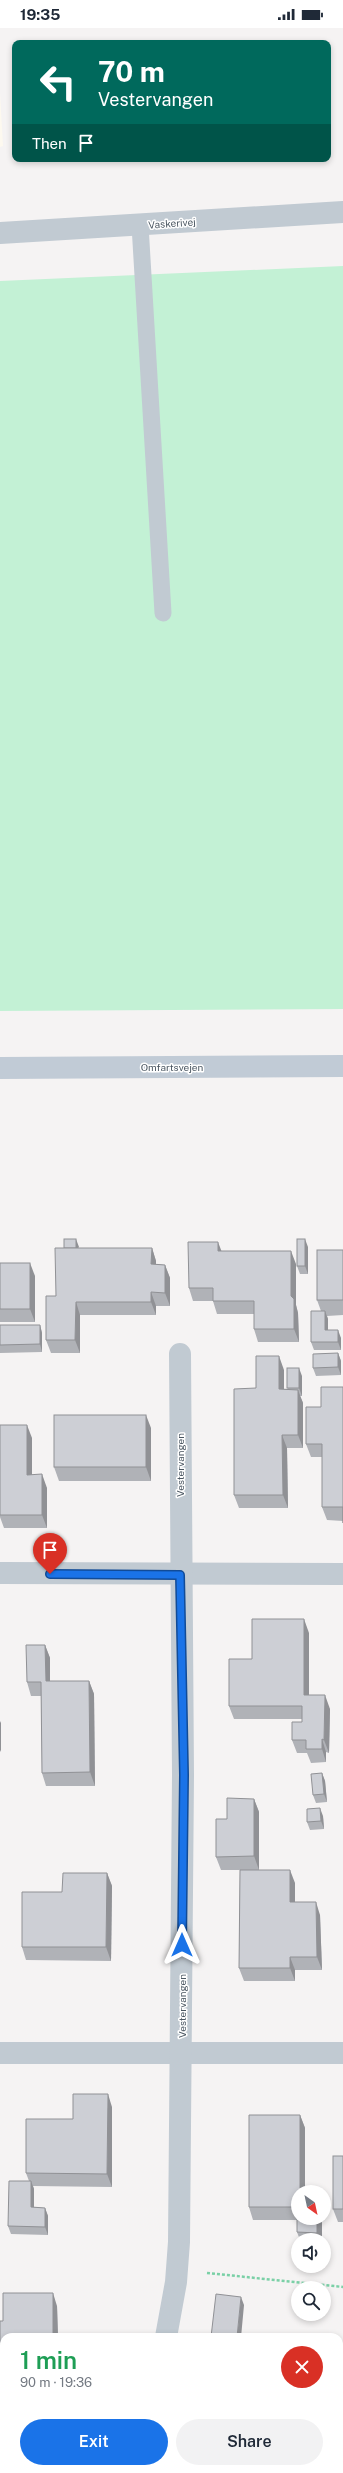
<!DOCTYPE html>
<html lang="en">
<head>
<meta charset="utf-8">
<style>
  body { margin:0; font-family:"Public Sans",sans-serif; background:#f2f2f3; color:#1f2937; height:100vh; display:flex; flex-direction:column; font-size:15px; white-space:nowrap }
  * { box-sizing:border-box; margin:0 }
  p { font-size:13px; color:#747a83 }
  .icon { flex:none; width:22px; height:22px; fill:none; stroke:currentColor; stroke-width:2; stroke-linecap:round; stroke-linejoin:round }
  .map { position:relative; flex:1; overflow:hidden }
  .sheet { position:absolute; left:0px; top:2305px; width:343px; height:140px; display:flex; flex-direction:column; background:#fff; border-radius:12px 12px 0 0; box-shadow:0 2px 6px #0003 }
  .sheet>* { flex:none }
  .guide { position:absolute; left:12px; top:12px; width:319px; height:122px; border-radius:8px; box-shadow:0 2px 6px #0003; background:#00695c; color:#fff; overflow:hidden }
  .needle { width:26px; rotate:147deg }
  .controls { position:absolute; left:291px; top:2157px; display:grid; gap:8px }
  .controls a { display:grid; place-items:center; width:40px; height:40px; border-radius:50%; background:#fff; box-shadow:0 2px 6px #0003; font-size:20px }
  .pin { position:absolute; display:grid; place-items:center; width:34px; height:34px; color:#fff; margin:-41px -17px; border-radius:50% 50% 50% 0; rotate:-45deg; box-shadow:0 0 4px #0007 }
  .pin .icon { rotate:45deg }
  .me { position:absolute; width:44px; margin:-22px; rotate:0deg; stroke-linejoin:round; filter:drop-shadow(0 0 3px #0008) }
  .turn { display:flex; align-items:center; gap:14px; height:84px; padding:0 20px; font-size:18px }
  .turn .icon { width:52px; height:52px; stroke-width:2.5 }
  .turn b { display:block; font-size:28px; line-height:34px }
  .then { display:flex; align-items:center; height:38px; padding:0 20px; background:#0003; gap:8px; font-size:15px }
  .round { display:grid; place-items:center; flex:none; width:42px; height:42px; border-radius:21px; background:#f2f2f3 }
  .overview { display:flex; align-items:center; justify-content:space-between; height:68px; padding:0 20px }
  h1 { font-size:24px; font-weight:600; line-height:30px; color:#1e9e55 }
  .action { display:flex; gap:8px; margin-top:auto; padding:8px 20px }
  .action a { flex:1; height:46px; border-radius:24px; background:#1a73e8; color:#fff; font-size:16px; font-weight:600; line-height:46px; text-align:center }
  .action a+a { background:#f2f2f3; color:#1f2937 }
  .status { display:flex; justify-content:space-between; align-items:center; height:28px; padding:0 20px; background:#fff; direction:ltr }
  .status svg { height:11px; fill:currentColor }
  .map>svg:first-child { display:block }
</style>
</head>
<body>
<div class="status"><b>19:35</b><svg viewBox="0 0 49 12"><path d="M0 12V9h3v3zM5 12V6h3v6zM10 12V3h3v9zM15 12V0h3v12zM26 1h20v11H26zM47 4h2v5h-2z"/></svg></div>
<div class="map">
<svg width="343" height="2445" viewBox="0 0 343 2445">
  <rect width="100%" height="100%" fill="#f5f3f3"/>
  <path fill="#fdf9ef" d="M0,65L3,118L0,119Z"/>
  <path fill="#c3f1d5" d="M343,238V981L0,983V253Z"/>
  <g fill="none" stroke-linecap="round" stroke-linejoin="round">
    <path stroke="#7ad0a6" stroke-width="2.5" stroke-dasharray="3 2" stroke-linecap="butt" d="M207,2245L343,2259"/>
    <path stroke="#c1cad2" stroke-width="17" d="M140,197L163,585"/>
    <g stroke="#c1cad2" stroke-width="22">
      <path d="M0,205L343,184"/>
      <path d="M0,1545L343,1546"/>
      <path d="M0,2025H343"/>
      <path d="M166,2309L176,2254L179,2214L183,1747L180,1326"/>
      <path d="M128,2443L133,2445"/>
    </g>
    <path stroke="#c1cbd6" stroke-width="22" d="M0,1040L343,1038"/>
  </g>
  <g fill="#b0b2b7">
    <path d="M308,1219V1246H300L297,1238Z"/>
    <path d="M79,1220H152L156,1233V1236L165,1237L170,1250V1278H156V1287H80V1325H51L46,1312Z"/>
    <path d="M343,1222V1287L327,1288L328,1291V1302L341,1310V1322H314L311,1314L321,1283L317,1272Z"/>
    <path d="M221,1223L296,1236V1277L298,1285L299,1314H258L254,1301V1286H217L213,1273H193L189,1260Z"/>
    <path d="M0,1235L35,1248V1294H0Z"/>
    <path d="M0,1297H40L42,1305V1324L0,1325Z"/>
    <path d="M338,1325L341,1333V1347L316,1348L313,1340Z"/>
    <path d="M284,1342V1361H288L287,1360L302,1348V1368H300L303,1375V1420H287L288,1480H239L234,1467L256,1360Z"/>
    <path d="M343,1359V1495V1493L327,1492L322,1479V1429H311L306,1416L321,1379Z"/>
    <path d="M0,1397L32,1410V1447L47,1460V1500H4L0,1489Z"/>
    <path d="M151,1400V1453H59L54,1439Z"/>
    <path d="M309,1605V1667L330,1681L329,1725L326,1724V1734L311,1735L307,1725H297L292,1712L302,1694V1691H234L229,1678L252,1631Z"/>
    <path d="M45,1617L50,1630V1653H89L94,1666L95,1758H46L42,1745L41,1668H31L27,1654Z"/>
    <path d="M322,1745L325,1753L327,1774L316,1775L313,1767Z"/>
    <path d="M254,1771L259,1784V1842L295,1855V1874L320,1887L322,1942H295V1953H244L239,1940L240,1842H221L216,1829L227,1791Z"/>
    <path d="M323,1788L324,1801L310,1802L307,1794Z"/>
    <path d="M107,1845L112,1858L111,1933L26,1932L22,1919L62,1864Z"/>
    <path d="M112,2079V2159L33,2158L34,2161V2179L45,2180L48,2188V2207L11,2206L8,2198L29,2153L26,2145L73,2091Z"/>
    <path d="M300,2087L305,2100L298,2190H322V2212H300L297,2204V2192H253L249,2179Z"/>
    <path d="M343,2128V2194H338L333,2181Z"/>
    <path d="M57,2278L58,2309H4V2404H0V2293H3Z"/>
    <path d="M339,2364L343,2365V2437L339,2436Z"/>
    <path d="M249,2441H278L277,2445H259Z"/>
  </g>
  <g fill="#909195">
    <path d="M76,1211L79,1219L76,1223Z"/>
    <path d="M305,1211L308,1219V1246L305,1238Z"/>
    <path d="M218,1214L223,1227L218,1223Z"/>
    <path d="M152,1220L156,1233V1250L151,1236Z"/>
    <path d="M291,1223L296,1236V1277L298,1285L299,1314L294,1301L291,1268Z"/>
    <path d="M30,1235L35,1248V1294L30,1281Z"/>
    <path d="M165,1237L170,1250V1278L165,1265Z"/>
    <path d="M151,1264L156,1278V1287L151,1274Z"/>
    <path d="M76,1274L80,1287V1325L75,1312Z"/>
    <path d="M325,1283L328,1291V1310L325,1302Z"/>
    <path d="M40,1297L42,1305V1324L40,1316Z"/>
    <path d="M338,1302L341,1310V1322L338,1314Z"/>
    <path d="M338,1325L341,1333V1347L338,1339Z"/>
    <path d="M279,1328L284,1342V1374L279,1361Z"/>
    <path d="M299,1340L302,1348V1368L299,1360Z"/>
    <path d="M298,1362L303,1375V1420L298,1407Z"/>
    <path d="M146,1387L151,1400V1453L146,1439Z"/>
    <path d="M27,1397L32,1410V1460L27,1447Z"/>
    <path d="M282,1407L287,1420L288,1480L283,1467Z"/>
    <path d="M42,1446L47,1460V1500L42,1487Z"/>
    <path d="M304,1591L309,1605V1680L304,1667Z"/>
    <path d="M45,1617L50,1630V1666L46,1653Z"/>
    <path d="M89,1653L94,1666L95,1758L90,1744Z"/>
    <path d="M325,1667L330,1681L329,1725L324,1712Z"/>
    <path d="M0,1693L1,1695V1724L0,1722Z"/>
    <path d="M322,1711L326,1724V1734L322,1721Z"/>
    <path d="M322,1745L325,1753L327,1774L324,1766Z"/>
    <path d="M254,1771L259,1784V1842L254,1828Z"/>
    <path d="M320,1780L323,1788L324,1801L321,1793Z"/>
    <path d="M290,1842L295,1855V1888L290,1874Z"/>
    <path d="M107,1845L112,1858L111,1933L106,1919Z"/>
    <path d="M316,1874L320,1887L322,1942L317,1929Z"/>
    <path d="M290,1929L295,1942V1953L290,1940Z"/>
    <path d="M108,2066L112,2079V2159L107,2146Z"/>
    <path d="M300,2087L305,2100V2164L300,2161Z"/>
    <path d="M31,2153L34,2161V2187L31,2179Z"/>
    <path d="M45,2180L48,2188V2207L45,2199Z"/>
    <path d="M317,2190H322V2212H320L317,2205Z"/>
    <path d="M53,2265L57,2278L58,2309H53Z"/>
    <path d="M241,2269L244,2277L241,2309H237Z"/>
    <path d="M271,2441H278L277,2445H272Z"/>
  </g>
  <g fill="#cdcfd5" stroke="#909195">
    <rect x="64" y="1211" width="12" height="9"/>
    <rect x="297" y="1211" width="8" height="27"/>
    <path d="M188,1214H218V1223H291V1268L294,1271V1301H254V1273H213V1260H189Z"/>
    <path d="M55,1220H152L151,1236L165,1237V1265L151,1264V1274H76L75,1312H46V1268H56Z"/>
    <rect x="317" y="1222" width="26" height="50"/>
    <rect x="0" y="1235" width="30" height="46"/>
    <path d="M311,1283H325V1302H338V1314H311Z"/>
    <path d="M0,1297H40V1316L0,1317Z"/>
    <path d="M338,1325V1339L313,1340V1326Z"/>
    <path d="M256,1328H279V1361L298,1362V1407H282L283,1467H234V1361L256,1360Z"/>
    <rect x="287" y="1340" width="12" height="20"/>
    <path d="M321,1359H343V1495V1479H322V1416H306V1379H321Z"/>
    <rect x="54" y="1387" width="92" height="52"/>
    <path d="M0,1397H27V1447L42,1446V1487H0Z"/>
    <path d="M252,1591H304V1667H325L324,1712L322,1711V1721H306V1712H292V1694H302V1678H229V1631H252Z"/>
    <path d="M26,1617H45L46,1653H89L90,1744L42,1745L41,1654H27Z"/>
    <path d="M322,1745L324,1766L313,1767L311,1746Z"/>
    <path d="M227,1770L254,1771V1828L216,1829V1791H227Z"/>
    <path d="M320,1780L321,1793L307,1794V1781Z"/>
    <path d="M240,1842H290V1874H316L317,1929H290V1940H239Z"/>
    <path d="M63,1845H107L106,1919H22V1864H62Z"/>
    <path d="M73,2066H108L107,2146L26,2145V2091H73Z"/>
    <path d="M249,2087H300V2161H317V2164H298V2190H317V2205L297,2204V2179H249Z"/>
    <rect x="333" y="2128" width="10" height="53"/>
    <path d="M9,2153H31V2179L45,2180V2199L8,2198Z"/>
    <path d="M3,2265H53V2309H4V2391H0V2293H3Z"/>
    <path d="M216,2266L241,2269L237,2309H211Z"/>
    <path d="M339,2364L343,2365V2426L339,2424Z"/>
  </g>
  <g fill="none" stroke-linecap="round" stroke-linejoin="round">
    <defs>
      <path id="route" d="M50,1546L180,1547L184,1747L182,1917"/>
    </defs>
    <use href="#route" stroke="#114b97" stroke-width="10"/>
    <use href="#route" stroke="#1a73e8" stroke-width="7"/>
  </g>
  <g text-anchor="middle" stroke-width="3" stroke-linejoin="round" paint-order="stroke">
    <g font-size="10" fill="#4a5661" stroke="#fff">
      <text transform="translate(172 195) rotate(-4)" y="4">Vaskerivej</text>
      <text x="172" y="1043">Omfartsvejen</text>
      <text transform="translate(180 1437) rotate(-90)" y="4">Vestervangen</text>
      <text transform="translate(182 1978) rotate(-90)" y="4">Vestervangen</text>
    </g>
  </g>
</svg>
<div class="controls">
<a><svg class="needle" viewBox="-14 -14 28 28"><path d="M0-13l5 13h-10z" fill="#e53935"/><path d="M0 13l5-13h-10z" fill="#747a83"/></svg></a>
<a><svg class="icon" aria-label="sound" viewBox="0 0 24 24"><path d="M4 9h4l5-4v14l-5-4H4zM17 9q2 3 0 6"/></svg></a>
<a><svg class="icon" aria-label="search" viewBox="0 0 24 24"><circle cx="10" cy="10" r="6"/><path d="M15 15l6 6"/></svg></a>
</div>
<div class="pin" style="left:50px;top:1546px;background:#d93025"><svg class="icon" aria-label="arrive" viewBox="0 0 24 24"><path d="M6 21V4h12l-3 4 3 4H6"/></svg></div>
<svg class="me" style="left:182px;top:1917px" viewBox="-20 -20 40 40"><path d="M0-17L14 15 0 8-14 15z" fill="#1a73e8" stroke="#fff" stroke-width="4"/></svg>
<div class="guide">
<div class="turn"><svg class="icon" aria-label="left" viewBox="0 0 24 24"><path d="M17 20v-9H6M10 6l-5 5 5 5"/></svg><div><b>70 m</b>Vestervangen</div></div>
<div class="then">Then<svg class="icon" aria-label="arrive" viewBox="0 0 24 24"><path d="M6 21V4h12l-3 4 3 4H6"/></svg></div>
</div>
<section class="sheet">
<div class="overview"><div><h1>1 min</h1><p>90 m · 19:36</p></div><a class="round" style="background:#d93025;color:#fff"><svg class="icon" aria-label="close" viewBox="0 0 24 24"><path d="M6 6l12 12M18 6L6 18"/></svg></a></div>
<div class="action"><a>Exit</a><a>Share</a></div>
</section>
</div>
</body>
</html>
